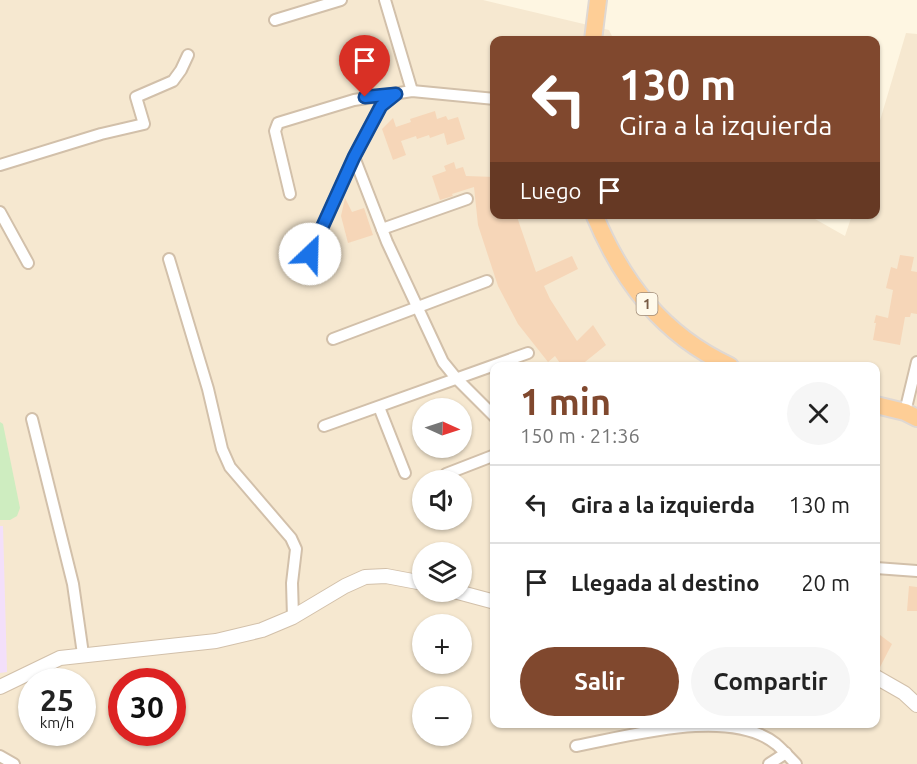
<!DOCTYPE html>
<html lang="es">
<head>
<meta charset="utf-8">
<style>
  body { margin:0; font-family:Ubuntu,sans-serif; background:#f6f6f6; color:#222; height:100vh; display:flex; flex-direction:column; font-size:22px; white-space:nowrap }
  * { box-sizing:border-box; margin:0 }
  p { font-size:20px; color:#767676 }
  .icon { flex:none; width:33px; height:33px; fill:none; stroke:currentColor; stroke-width:2; stroke-linecap:round; stroke-linejoin:round }
  .map { position:relative; flex:1; overflow:hidden }
  .sheet { position:absolute; left:490px; top:362px; width:390px; height:366px; display:flex; flex-direction:column; background:#fff; border-radius:12px; box-shadow:0 2px 4px #0004 }
  .sheet>* { flex:none }
  .top-card { position:absolute; left:490px; top:36px; width:390px; height:183px; border-radius:12px; box-shadow:0 2px 4px #0004; background:#80482e; color:#fff; overflow:hidden }
  .needle { width:39px; rotate:93deg }
  .fabs { position:absolute; left:412px; top:398px; display:grid; gap:12px }
  .fabs a { display:grid; place-items:center; width:60px; height:60px; border-radius:50%; background:#fff; box-shadow:0 2px 4px #0004; font-size:30px }
  .speed { position:absolute; left:18px; top:668px; display:flex; gap:12px; font-size:30px; font-weight:700; text-align:center }
  .speed>* { display:grid; place-content:center; width:78px; height:78px; border-radius:50%; background:#fff; box-shadow:0 2px 4px #0004; line-height:1 }
  .speed small { font-size:15px; font-weight:400 }
  .speed .limit { border:9px solid #d22; background:#fff; color:#111 }
  .pin { position:absolute; display:grid; place-items:center; width:51px; height:51px; color:#fff; margin:-62px -26px; border-radius:50% 50% 50% 0; rotate:-45deg; box-shadow:0 0 6px #0007 }
  .pin .icon { rotate:45deg }
  .me { position:absolute; width:66px; margin:-33px; rotate:24deg; stroke-linejoin:round; filter:drop-shadow(0 0 4px #0008) }
  .turn { display:flex; align-items:center; gap:21px; height:126px; padding:0 30px; font-size:27px }
  .turn .icon { width:78px; height:78px; stroke-width:2.5 }
  .turn b { display:block; font-size:42px; line-height:51px }
  .then { display:flex; align-items:center; height:57px; padding:0 30px; background:#0003; gap:12px; font-size:22px }
  .round { display:grid; place-items:center; flex:none; width:63px; height:63px; border-radius:32px; background:#f6f6f6 }
  .head { display:flex; align-items:center; justify-content:space-between; height:102px; padding:0 30px }
  h1 { font-size:36px; font-weight:700; line-height:45px; color:#80482e }
  .primary-button { display:flex; gap:12px; margin-top:auto; padding:12px 30px }
  .primary-button a { flex:1; height:69px; border-radius:36px; background:#80482e; color:#fff; font-size:24px; font-weight:700; line-height:69px; text-align:center }
  .primary-button a+a { background:#f6f6f6; color:#222 }
  ul { padding:0; list-style:none }
  li { display:flex; align-items:center; gap:18px; height:78px; padding:0 30px; border-top:2px solid #e0e0e0 }
  li div { flex:1 }
  li b { display:block; font-size:22px }
  li em { font-style:normal }
  .map>svg:first-child { display:block }
</style>
</head>
<body>
<div class="map">
<svg width="917" height="764" viewBox="0 0 917 764">
  <rect width="100%" height="100%" fill="#fef6e2"/>
  <path fill="#f6e8d0" fill-rule="evenodd" d="M0,0H483L609,30L614,40H495V214L808,215L845,236L852,215L876,214V134L906,33L917,34V764H0ZM495,366H876V723H495ZM423,408H462V447H423ZM423,480H462V519H423ZM423,552H462V591H423ZM423,624H462V663H423ZM32,681H82V732H32ZM122,681H172V732H122ZM423,696H462V735H423Z"/>
  <path fill="#f3dffa" d="M0,526H3L7,672L0,673Z"/>
  <path fill="#ceedc0" d="M0,422L3,424L20,508L17,516L10,520H0Z"/>
  <g fill="#f6d6b8">
    <path d="M435,111L437,119L446,116L448,120L458,117L465,139L447,145L444,133L430,138L429,135L417,139L416,136L401,141L406,155L393,160L382,129L393,118L396,127L411,122L410,119Z"/>
    <path d="M454,162L456,169L463,167L466,176L495,177V214H516L536,272L572,256L578,269L544,286L550,299L577,341L593,325L606,345L580,366H562L555,356L548,362L518,324L498,286L478,225L474,187L452,194L453,196L440,200L432,176L446,171L444,166Z"/>
    <path d="M345,198L352,212L364,208L373,235L348,243L341,216Z"/>
    <path d="M900,255L914,257L911,271L917,272V314L911,313L910,317H905L900,345L873,340L876,323H874L876,315L888,318L893,290L886,288L891,267L897,269Z"/>
    <path d="M909,586L917,587V611H907Z"/>
    <path d="M876,632L892,644L879,669L876,668Z"/>
  </g>
  <g fill="none" stroke-linecap="round" stroke-linejoin="round">
    <defs>
      <g id="minor">
        <path d="M385,0L412,91"/>
        <path d="M275,20L341,0"/>
        <path d="M354,157L387,242L443,362L456,378L495,417"/>
        <path d="M0,165L101,134L144,124L136,97L173,81L181,70L188,55"/>
        <path d="M290,194L275,131L278,123L354,100L412,91L495,99"/>
        <path d="M0,212L28,263"/>
        <path d="M382,229L467,199"/>
        <path d="M310,254L354,157L381,106L396,94"/>
        <path d="M169,259L208,389L222,449L230,467L291,538L296,549L292,583L293,617"/>
        <path d="M333,339L487,281"/>
        <path d="M379,407L405,473"/>
        <path d="M905,412L917,362"/>
        <path d="M32,419L73,584L83,654"/>
        <path d="M324,426L528,353"/>
        <path d="M446,474L495,455"/>
        <path d="M876,568L917,571"/>
        <path d="M576,746C630,736 730,707 776,744C783,750 789,757 796,764"/>
        <path d="M0,756L14,764"/>
        <path d="M769,764L786,753"/>
      </g>
      <g id="tertiary">
        <path d="M454,591L495,602"/>
        <path d="M876,677L904,693L917,705"/>
        <path d="M0,687L60,658L216,641L262,630L293,617L345,586L365,577L386,576L423,583"/>
      </g>
      <g id="trunk">
        <path d="M593,40L598,0"/>
        <path d="M594,214C622,282 663,335 730,366"/>
        <path d="M876,405L905,412L917,418"/>
      </g>
    </defs>
    <use href="#minor" stroke="#d2c0aa" stroke-width="14"/>
    <use href="#tertiary" stroke="#d2c0aa" stroke-width="16"/>
    <use href="#trunk" stroke="#dfd8d3" stroke-width="20"/>
    <use href="#minor" stroke="#fff" stroke-width="10"/>
    <use href="#tertiary" stroke="#fff" stroke-width="14"/>
    <use href="#trunk" stroke="#fece96" stroke-width="16"/>
  </g>
  <g fill="none" stroke-linecap="round" stroke-linejoin="round">
    <defs>
      <path id="route" d="M310,254L354,157L381,106L396,94L365,97"/>
    </defs>
    <use href="#route" stroke="#114b97" stroke-width="15"/>
    <use href="#route" stroke="#1a73e8" stroke-width="10"/>
  </g>
  <g text-anchor="middle" stroke-width="5" stroke-linejoin="round" paint-order="stroke">
    <rect fill="#fff9ea" stroke="#a08b77" stroke-width="1.5" x="636.5" y="293" width="21" height="22" rx="4.5"/>
    <g font-size="14" font-weight="bold" fill="#785c46">
      <text x="647" y="309">1</text>
    </g>
  </g>
</svg>
<div class="fabs">
<a><svg class="needle" viewBox="-14 -14 28 28"><path d="M0-13l5 13h-10z" fill="#e53935"/><path d="M0 13l5-13h-10z" fill="#767676"/></svg></a>
<a><svg class="icon" aria-label="sound" viewBox="0 0 24 24"><path d="M4 9h4l5-4v14l-5-4H4zM17 9q2 3 0 6"/></svg></a>
<a><svg class="icon" aria-label="layers" viewBox="0 0 24 24"><path d="M12 4l9 5-9 5-9-5zM3 14l9 5 9-5"/></svg></a>
<a>+</a>
<a>−</a>
</div>
<div class="speed"><div>25<small>km/h</small></div><div class="limit">30</div></div>
<div class="pin" style="left:365px;top:97px;background:#d93025"><svg class="icon" aria-label="arrive" viewBox="0 0 24 24"><path d="M6 21V4h12l-3 4 3 4H6"/></svg></div>
<svg class="me" style="left:310px;top:254px" viewBox="-20 -20 40 40"><circle r="19" fill="#fff"/><path d="M0-13L10 11 0 6-10 11z" fill="#1a73e8"/></svg>
<div class="top-card">
<div class="turn"><svg class="icon" aria-label="left" viewBox="0 0 24 24"><path d="M17 20v-9H6M10 6l-5 5 5 5"/></svg><div><b>130 m</b>Gira a la izquierda</div></div>
<div class="then">Luego<svg class="icon" aria-label="arrive" viewBox="0 0 24 24"><path d="M6 21V4h12l-3 4 3 4H6"/></svg></div>
</div>
<section class="sheet">
<div class="head"><div><h1>1 min</h1><p>150 m · 21:36</p></div><a class="round"><svg class="icon" aria-label="close" viewBox="0 0 24 24"><path d="M6 6l12 12M18 6L6 18"/></svg></a></div>
<ul>
<li><svg class="icon" aria-label="left" viewBox="0 0 24 24"><path d="M17 20v-9H6M10 6l-5 5 5 5"/></svg><div><b>Gira a la izquierda</b></div><em>130 m</em></li>
<li><svg class="icon" aria-label="arrive" viewBox="0 0 24 24"><path d="M6 21V4h12l-3 4 3 4H6"/></svg><div><b>Llegada al destino</b></div><em>20 m</em></li>
</ul>
<div class="primary-button"><a>Salir</a><a>Compartir</a></div>
</section>
</div>
</body>
</html>
